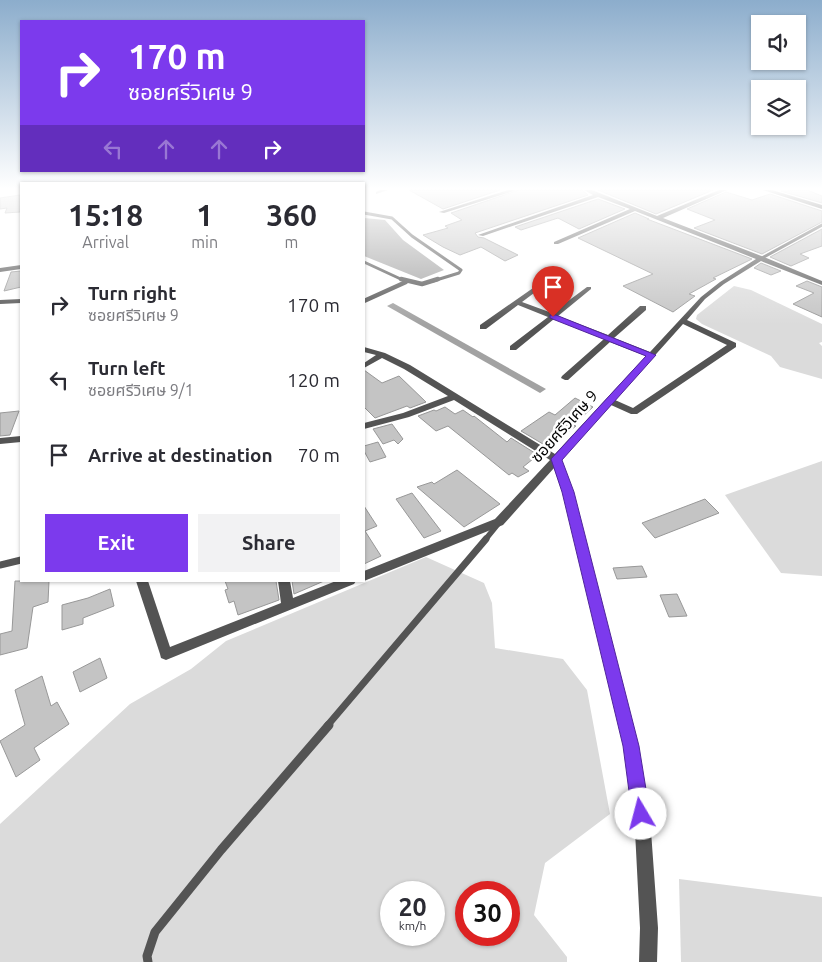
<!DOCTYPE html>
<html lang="en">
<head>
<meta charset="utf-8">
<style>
  body { margin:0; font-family:Ubuntu,"Noto Sans Thai",sans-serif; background:#f2f2f3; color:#2b2b33; height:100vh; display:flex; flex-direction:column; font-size:19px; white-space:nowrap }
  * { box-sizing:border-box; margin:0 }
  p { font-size:16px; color:#7c7c81 }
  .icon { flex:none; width:28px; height:28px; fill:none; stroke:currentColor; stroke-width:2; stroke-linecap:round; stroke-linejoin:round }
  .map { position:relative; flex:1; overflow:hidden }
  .side { position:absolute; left:20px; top:182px; width:345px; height:400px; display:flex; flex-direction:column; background:#fff; border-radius:0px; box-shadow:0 1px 4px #0004 }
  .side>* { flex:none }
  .banner { position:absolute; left:20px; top:20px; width:345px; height:152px; border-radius:0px; box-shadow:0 1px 4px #0004; background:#7c3aed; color:#fff; overflow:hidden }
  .controls { position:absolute; left:751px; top:15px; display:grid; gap:10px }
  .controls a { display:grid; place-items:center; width:55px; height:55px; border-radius:0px; background:#fff; box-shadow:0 1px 4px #0004; font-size:25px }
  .speed { position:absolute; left:380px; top:881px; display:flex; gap:10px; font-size:25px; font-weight:700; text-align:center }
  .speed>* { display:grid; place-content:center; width:65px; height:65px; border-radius:50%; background:#fff; box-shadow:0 1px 4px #0004; line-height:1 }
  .speed small { font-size:12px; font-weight:400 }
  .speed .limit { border:8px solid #d22; background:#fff; color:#111 }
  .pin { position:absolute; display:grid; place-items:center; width:42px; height:42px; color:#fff; margin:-51px -21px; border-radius:50% 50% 50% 0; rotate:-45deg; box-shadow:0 0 5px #0007 }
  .pin .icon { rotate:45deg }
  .me { position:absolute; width:55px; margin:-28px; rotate:352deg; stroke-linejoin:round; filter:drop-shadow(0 0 4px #0008) }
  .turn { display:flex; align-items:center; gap:18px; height:105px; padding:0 25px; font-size:22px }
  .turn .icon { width:65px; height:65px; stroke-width:2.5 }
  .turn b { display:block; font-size:35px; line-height:42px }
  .lanes { display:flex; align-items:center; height:48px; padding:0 25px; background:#0003; justify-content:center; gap:25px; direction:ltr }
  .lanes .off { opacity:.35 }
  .eta { display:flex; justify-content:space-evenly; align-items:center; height:85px; text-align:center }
  .eta b { font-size:30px; font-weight:600; line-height:35px }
  .button { display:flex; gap:10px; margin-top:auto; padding:10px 25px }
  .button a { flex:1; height:58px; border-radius:0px; background:#7c3aed; color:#fff; font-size:20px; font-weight:600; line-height:58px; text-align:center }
  .button a+a { background:#f2f2f3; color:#2b2b33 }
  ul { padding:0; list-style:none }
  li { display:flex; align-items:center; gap:15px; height:75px; padding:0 25px }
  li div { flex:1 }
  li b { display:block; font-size:19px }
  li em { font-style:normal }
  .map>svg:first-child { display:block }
</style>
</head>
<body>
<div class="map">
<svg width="822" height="962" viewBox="0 0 822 962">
  <rect width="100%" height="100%" fill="#fff"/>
  <g fill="#dbdbdb" fill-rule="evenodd">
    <path d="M734,286L751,290L822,324V342L819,343L822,346V379L780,367L771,356L702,324L696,319L697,315Z"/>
    <path d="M822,461V576L781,573L725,495Z"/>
    <path d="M426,557L484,583L492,603L495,648L563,659L587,690L610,814L545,863L534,915L567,957V962H0V824L130,704L191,669L226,641ZM391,892H434V935H391ZM466,892H509V935H466Z"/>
    <path d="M679,879L822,897V962H681Z"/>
  </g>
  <g fill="#a2a2a2">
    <path d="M364,218L385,220L403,240L444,270L421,279L364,256Z"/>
    <path d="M393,303L546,389L540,393L387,306Z"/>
  </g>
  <g fill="#c4c4c4" stroke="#989898">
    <path d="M409,190H500L443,209Z"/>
    <path d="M519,190H582L588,195L475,233L478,237L484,238L518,255L505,261L481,247L460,255L443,247L423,235L448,228L445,226L462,220L451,213Z"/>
    <path d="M598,190H713L656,214Z"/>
    <path d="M807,190L822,196V203L781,191Z"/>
    <path d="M726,192L752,200L770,194L822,211V222L762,254L694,228L715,220L687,209Z"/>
    <path d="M20,195V212L5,213L7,208L0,209V198Z"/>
    <path d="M598,199L625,209L579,229L558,218L521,230L515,227Z"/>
    <path d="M635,213L649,219H647L752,259L713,278L716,279L689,294L695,296L673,312L623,286L653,274L578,238Z"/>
    <path d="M822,229V246L800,254L809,258L791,266L770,257Z"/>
    <path d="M761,263L781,271L771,275L754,268Z"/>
    <path d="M21,271V287L4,291L11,272Z"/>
    <path d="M807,281L822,287V317L793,304L814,293L796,286Z"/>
    <path d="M364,370L382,383L399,376L426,402L410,408L407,406L375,418L364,407Z"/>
    <path d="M575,398L593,407L573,425L576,426L548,447L521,431L549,412L555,415Z"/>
    <path d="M445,407L455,414L463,410L473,417L474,416L507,442L511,438L538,455L523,467L529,471L518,477L512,473L509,475L448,426L436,431L418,416L434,410L436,411Z"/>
    <path d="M19,411L10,435L0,436V413Z"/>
    <path d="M392,424L403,439L398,444L394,440L383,444L373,429Z"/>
    <path d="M378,442L386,457L370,462L364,451V446Z"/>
    <path d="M457,470L500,504L464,527L417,487L432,482L434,484Z"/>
    <path d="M412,493L441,531L424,538L396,499Z"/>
    <path d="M705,499L719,513L655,538L642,523Z"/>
    <path d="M364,506L377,526L365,531L381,556L364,564Z"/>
    <path d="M642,566L647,577L617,579L613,568Z"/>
    <path d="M15,581H49L48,602L33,607L27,648L0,655V634L12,631Z"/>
    <path d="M225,581H276L279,600L238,615L234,601L229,603L225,590L228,589Z"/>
    <path d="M292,581H324L294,594Z"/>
    <path d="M110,589L114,606L83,618V624L62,630V605L88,598Z"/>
    <path d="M677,594L687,616L669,617L660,595Z"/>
    <path d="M100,658L107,678L80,692L73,672Z"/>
    <path d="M42,676L51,706L57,702L69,724L34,748L40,760L16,777L0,741L25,725L15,690Z"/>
  </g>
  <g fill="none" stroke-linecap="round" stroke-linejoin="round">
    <g stroke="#545454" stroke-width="3">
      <path d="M364,213L392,218L412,236L461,270L459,273L433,281"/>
      <path d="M762,258L822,225"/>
      <path d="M364,262L405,281"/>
    </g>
    <g stroke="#545454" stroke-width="4.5">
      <path d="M401,279L422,284L438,279"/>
      <path d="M364,301L406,282"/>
    </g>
    <path stroke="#545454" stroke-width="5.5" d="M485,540L498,524"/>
    <g stroke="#545454" stroke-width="7">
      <path d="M0,565L21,560"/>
      <path d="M327,726L486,539"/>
    </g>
    <path stroke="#545454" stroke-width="9" d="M148,962L147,956L155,932L221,850L329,725"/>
    <g fill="#545454" fill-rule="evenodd">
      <path d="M380,190H388L376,194V192Z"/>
      <path d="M508,190H517L444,213L439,212Z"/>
      <path d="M584,190H592L657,216L719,190H727L663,218L764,257L822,281V285L761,261L724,284L705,299L687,320L736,343V347L637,414H631L611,405L561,460L573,492L638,746L651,831L658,928L657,962H639L640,928L635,831L624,746L563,492L554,468L503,525L364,581V571L495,519L550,460L454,400L409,417L364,429V423L403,413L448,396L404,369L382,358L364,368V363L376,355L364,352V347L385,353L410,365L555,454L646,356L610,342L568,380H565L561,378L562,376L604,339L554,319L516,350H510V346L548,317L518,305L486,329H480V325L556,272L559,274L558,275L522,302L552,313L587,287H591V289L558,316L608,335L640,306H646V310L614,338L650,352L701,297L720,282L756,259L635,211L558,244H554V242L630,209L598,197L483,236L478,235L593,195ZM683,324L727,345L633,408L615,400Z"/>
      <path d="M21,265V269L0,272V268Z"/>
      <path d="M21,299V303L0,304V300Z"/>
      <path d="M21,436V442L0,444V438Z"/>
      <path d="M136,581H148L170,647L281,603L278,581H290L293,598L336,581H356L354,584L166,660L161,658L160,654Z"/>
    </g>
    <path fill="#212121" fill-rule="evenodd" d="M763,190H772L822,205V209Z"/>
  </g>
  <linearGradient id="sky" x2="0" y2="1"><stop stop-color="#8cadcc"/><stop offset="0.58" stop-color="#fff"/><stop offset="1" stop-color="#fff" stop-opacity="0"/></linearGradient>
  <rect width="822" height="325" fill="url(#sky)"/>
  <path fill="#7c3aed" stroke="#51269a" d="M550,315H556L656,355L562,460L574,492L639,746L650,814L647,820L641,823L635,820L632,814L623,746L562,492L551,459L646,356L550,318Z"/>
  <g text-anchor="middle" stroke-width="5" stroke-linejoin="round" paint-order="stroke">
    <g font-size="16" fill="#000" stroke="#fff">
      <text transform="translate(564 426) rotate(-48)" y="6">ซอยศรีวิเศษ 9</text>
    </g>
  </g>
</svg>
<div class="controls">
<a><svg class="icon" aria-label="sound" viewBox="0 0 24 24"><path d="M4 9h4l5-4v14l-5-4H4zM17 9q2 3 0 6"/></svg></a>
<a><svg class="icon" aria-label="layers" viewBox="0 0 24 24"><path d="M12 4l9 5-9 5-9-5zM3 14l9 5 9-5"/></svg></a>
</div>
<div class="speed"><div>20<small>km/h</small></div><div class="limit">30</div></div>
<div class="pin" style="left:553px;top:317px;background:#d93025"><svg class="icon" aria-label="arrive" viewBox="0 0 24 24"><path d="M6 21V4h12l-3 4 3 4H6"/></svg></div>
<svg class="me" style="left:641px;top:814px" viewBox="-20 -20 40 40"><circle r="19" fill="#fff"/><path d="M0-13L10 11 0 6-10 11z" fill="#7c3aed"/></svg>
<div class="banner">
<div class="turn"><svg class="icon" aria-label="right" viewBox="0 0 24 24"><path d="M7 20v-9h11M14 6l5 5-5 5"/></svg><div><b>170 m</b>ซอยศรีวิเศษ 9</div></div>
<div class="lanes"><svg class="icon off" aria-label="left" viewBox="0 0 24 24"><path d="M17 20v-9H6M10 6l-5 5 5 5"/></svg><svg class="icon off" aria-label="ahead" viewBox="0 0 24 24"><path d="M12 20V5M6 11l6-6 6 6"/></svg><svg class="icon off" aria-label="ahead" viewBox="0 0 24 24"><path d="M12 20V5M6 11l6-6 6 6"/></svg><svg class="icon" aria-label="right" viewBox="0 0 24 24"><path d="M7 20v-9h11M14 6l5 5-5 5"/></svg></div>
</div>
<section class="side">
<div class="eta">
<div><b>15:18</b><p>Arrival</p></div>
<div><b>1</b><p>min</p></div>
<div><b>360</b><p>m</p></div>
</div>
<ul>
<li><svg class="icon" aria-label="right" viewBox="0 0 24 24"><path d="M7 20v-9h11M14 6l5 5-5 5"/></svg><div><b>Turn right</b><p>ซอยศรีวิเศษ 9</p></div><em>170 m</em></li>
<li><svg class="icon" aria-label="left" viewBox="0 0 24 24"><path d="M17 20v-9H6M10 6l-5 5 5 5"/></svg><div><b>Turn left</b><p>ซอยศรีวิเศษ 9/1</p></div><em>120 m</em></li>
<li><svg class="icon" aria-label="arrive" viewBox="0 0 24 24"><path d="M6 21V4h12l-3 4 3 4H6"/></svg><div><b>Arrive at destination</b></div><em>70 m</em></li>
</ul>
<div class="button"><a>Exit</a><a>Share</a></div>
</section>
</div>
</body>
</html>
